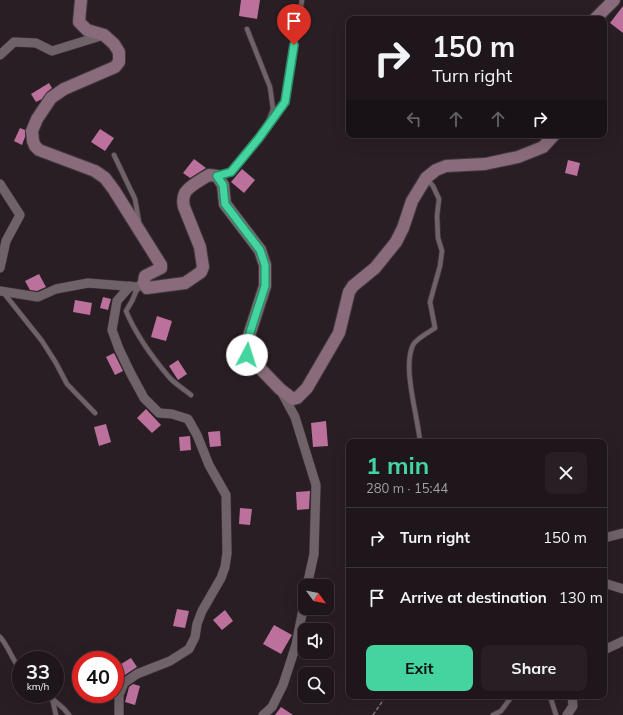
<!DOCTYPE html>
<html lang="en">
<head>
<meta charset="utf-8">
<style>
  body { margin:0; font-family:Mulish,sans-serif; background:#271f24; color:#f1f3f6; height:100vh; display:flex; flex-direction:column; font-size:15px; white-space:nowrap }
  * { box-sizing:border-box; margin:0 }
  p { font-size:13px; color:#a19fa3 }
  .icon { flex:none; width:22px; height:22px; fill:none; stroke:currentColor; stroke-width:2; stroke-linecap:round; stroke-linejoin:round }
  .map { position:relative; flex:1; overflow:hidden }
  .drawer { position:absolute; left:346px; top:439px; width:261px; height:260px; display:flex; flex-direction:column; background:#1f161b; border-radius:8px; box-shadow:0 4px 16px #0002,0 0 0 1px #3c353a }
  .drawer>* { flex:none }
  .hud { position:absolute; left:346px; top:16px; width:261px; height:122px; border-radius:8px; box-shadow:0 4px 16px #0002,0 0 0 1px #3c353a; background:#1f161b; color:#f1f3f6; overflow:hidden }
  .needle { width:26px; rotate:123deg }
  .tools { position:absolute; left:298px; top:579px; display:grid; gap:8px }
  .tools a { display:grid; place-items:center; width:36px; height:36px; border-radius:8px; background:#1f161b; box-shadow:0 4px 16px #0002,0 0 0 1px #3c353a; font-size:20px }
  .speed { position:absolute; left:12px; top:651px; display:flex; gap:8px; font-size:20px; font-weight:700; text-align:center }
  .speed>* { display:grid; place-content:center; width:52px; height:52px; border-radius:50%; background:#1f161b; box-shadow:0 4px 16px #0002,0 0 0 1px #3c353a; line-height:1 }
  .speed small { font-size:10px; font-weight:400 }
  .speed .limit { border:6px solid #d22; background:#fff; color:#111 }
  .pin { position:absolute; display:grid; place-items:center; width:34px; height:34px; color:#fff; margin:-41px -17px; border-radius:50% 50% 50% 0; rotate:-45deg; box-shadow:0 0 4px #0007 }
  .pin .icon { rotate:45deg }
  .me { position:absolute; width:44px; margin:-22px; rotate:5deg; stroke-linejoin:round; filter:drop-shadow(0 0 3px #0008) }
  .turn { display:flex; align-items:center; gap:14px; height:84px; padding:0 20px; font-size:18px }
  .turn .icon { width:52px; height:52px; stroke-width:2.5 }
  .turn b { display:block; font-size:28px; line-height:34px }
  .lanes { display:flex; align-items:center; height:38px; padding:0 20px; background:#0003; justify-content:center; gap:20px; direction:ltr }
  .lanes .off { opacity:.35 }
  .round { display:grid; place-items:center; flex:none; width:42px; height:42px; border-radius:8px; background:#271f24 }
  .headline { display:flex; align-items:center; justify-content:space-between; height:68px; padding:0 20px }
  h1 { font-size:24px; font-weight:700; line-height:30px; color:#43d4a0 }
  .primary-button { display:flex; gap:8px; margin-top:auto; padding:8px 20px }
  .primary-button a { flex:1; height:46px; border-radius:8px; background:#43d4a0; color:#111; font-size:16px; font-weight:700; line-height:46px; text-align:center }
  .primary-button a+a { background:#271f24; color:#f1f3f6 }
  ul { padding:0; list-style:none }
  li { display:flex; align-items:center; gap:12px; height:60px; padding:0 20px; border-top:1px solid #3c353a }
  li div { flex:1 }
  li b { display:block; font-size:15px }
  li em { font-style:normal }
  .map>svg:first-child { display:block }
</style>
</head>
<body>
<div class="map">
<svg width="623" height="715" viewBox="0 0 623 715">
  <rect width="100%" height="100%" fill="#291e24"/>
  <g fill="#bc719d">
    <path d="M241,0H260L257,19L239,16Z"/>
    <path d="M623,6V33L610,23Z"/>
    <path d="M49,83L52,88L47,92L42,99L36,102L31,94Z"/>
    <path d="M20,128L25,130V137L22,145L14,141Z"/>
    <path d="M100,129L114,138L105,151L91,142Z"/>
    <path d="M194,159L206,168L190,178L183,173Z"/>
    <path d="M568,160L580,163L577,176L565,173Z"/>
    <path d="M242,169L255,180L244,193L231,182Z"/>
    <path d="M39,274L46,287L37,291L30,290L25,281Z"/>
    <path d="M103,297L111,299L108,310L100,308Z"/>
    <path d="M75,300L92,303L90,315L73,312Z"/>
    <path d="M157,316L172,321L166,341L151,337Z"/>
    <path d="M114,353L123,371L115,375L106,357Z"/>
    <path d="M178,360L187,374L178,380L169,366Z"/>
    <path d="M146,409L161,425L152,433L137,418Z"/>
    <path d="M326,421L328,446L313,447L311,423Z"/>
    <path d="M106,424L111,442L99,446L94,427Z"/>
    <path d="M220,431L221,446L210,447L208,432Z"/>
    <path d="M190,436L191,450L180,451L179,437Z"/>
    <path d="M310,491L309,509L297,510L296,492Z"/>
    <path d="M240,508L252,509L250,525L239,524Z"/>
    <path d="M177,609L189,611L185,628L173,626Z"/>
    <path d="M225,610L233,621L222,630L213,620Z"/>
    <path d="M274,625L292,635L281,654L263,644Z"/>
    <path d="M131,658L137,667L122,677L116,667Z"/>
    <path d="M133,684L140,686L135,705L125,702L129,687Z"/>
    <path d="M281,707L293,715H275Z"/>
  </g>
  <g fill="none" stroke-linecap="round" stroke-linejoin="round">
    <defs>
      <g id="lane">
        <path d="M270,123L285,101L302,0"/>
        <path d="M114,155L135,199L139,222"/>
        <path d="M218,176L231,171L259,138L266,128L273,109L270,87L247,29"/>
        <path d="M138,287L132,301L126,311C136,335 152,357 169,377C175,384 184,389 191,395"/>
        <path d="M3,292L42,341L56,363L67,384L95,413"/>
        <path d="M420,442C418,416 402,368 413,345C416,339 429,332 435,328L430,302L440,266L442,251L438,238L437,216L439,199L433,186L427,179"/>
        <path d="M0,637C9,647 12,660 21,670"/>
        <path d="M47,694L64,709L69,715"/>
        <path d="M550,696L556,715"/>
        <path d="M52,698L56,715"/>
        <path d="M493,715L501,711L512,696"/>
      </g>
      <g id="street">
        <path d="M0,55L14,42L36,43L52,51L104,35"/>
        <path d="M0,184L20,215L6,241L0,268"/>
        <path d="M0,291L38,297L56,289L88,283L138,287L144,282"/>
        <path d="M281,391L295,417L316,485L314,554L307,586"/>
        <path d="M604,538L623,533"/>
        <path d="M604,583L623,589"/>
        <path d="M604,650L623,641"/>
        <path d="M119,715V695L124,683L137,674L170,661L189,649L195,637L197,624L202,611L221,578L225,567L227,553L226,495L209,465L197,435L188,419L172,414L159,413L144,398L131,374L119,349L112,330L117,301L130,286"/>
        <path d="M263,715L272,707L283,685L296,645L305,599"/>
        <path d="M567,715L573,706L572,696"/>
      </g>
      <g id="secondary">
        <path d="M81,0L79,22L87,30L104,35L114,44L119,52V62L115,67L64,89L51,98L37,119L32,131L33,141L35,146L39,150L95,171L105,178L114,190L161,265V268L145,276L144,282L147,288L185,283L201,272L203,267L200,247L184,207C183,203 183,197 185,193C188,187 202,179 209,175L217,176L223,185L225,204L260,250L265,265V286L245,348L247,355L280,389L293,399L297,398L307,388L339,333L349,292L353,286L375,268L396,242L403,228L412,201L426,178L436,170L446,166L485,164L518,157L543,147L554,135"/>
        <path d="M595,19L614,0"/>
      </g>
    </defs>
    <use href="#lane" stroke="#42393f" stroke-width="6"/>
    <use href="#street" stroke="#42393f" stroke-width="10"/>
    <use href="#secondary" stroke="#42393f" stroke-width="14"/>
    <path stroke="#7a7176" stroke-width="1.5" stroke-dasharray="4 2" stroke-linecap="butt" d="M373,715L386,696"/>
    <use href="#lane" stroke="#6f6268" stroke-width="4.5"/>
    <use href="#street" stroke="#6f6268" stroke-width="9"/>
    <use href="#secondary" stroke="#896b7b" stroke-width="12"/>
  </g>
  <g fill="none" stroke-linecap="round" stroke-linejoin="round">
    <defs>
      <path id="route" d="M247,355L245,348L265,286V265L260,250L225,204L223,185L217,176L231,172L259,138L285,102L294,45"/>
    </defs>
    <use href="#route" stroke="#2c8a68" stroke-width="10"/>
    <use href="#route" stroke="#43d4a0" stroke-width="7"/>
  </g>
</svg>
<div class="tools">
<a><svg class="needle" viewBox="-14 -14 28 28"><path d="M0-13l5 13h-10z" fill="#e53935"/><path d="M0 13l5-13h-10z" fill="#a19fa3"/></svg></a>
<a><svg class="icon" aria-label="sound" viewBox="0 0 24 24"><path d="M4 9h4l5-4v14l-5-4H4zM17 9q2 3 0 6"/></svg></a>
<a><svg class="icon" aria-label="search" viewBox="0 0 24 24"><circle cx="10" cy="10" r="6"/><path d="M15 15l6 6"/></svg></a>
</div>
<div class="speed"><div>33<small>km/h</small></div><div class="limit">40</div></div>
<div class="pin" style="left:294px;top:45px;background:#d93025"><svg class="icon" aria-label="arrive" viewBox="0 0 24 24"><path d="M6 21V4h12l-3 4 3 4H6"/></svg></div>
<svg class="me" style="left:247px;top:355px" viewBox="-20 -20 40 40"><circle r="19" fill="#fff"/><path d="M0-13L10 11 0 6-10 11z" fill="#43d4a0"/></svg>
<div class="hud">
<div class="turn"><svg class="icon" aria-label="right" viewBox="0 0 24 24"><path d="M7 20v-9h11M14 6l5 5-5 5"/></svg><div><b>150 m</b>Turn right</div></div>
<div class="lanes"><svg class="icon off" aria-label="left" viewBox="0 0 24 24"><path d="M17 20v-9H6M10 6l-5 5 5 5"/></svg><svg class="icon off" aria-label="ahead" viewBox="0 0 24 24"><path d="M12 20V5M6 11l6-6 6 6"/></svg><svg class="icon off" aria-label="ahead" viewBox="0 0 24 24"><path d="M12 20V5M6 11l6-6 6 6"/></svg><svg class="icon" aria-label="right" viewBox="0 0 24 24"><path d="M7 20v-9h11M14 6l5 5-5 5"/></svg></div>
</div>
<section class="drawer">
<div class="headline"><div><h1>1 min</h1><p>280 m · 15:44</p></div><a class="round"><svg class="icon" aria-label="close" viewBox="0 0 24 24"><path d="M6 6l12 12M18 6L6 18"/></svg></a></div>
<ul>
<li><svg class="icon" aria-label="right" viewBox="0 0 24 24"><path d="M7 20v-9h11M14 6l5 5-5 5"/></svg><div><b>Turn right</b></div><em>150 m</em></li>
<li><svg class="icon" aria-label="arrive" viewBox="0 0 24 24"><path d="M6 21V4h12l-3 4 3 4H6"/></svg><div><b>Arrive at destination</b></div><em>130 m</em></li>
</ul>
<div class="primary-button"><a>Exit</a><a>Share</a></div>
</section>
</div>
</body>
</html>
